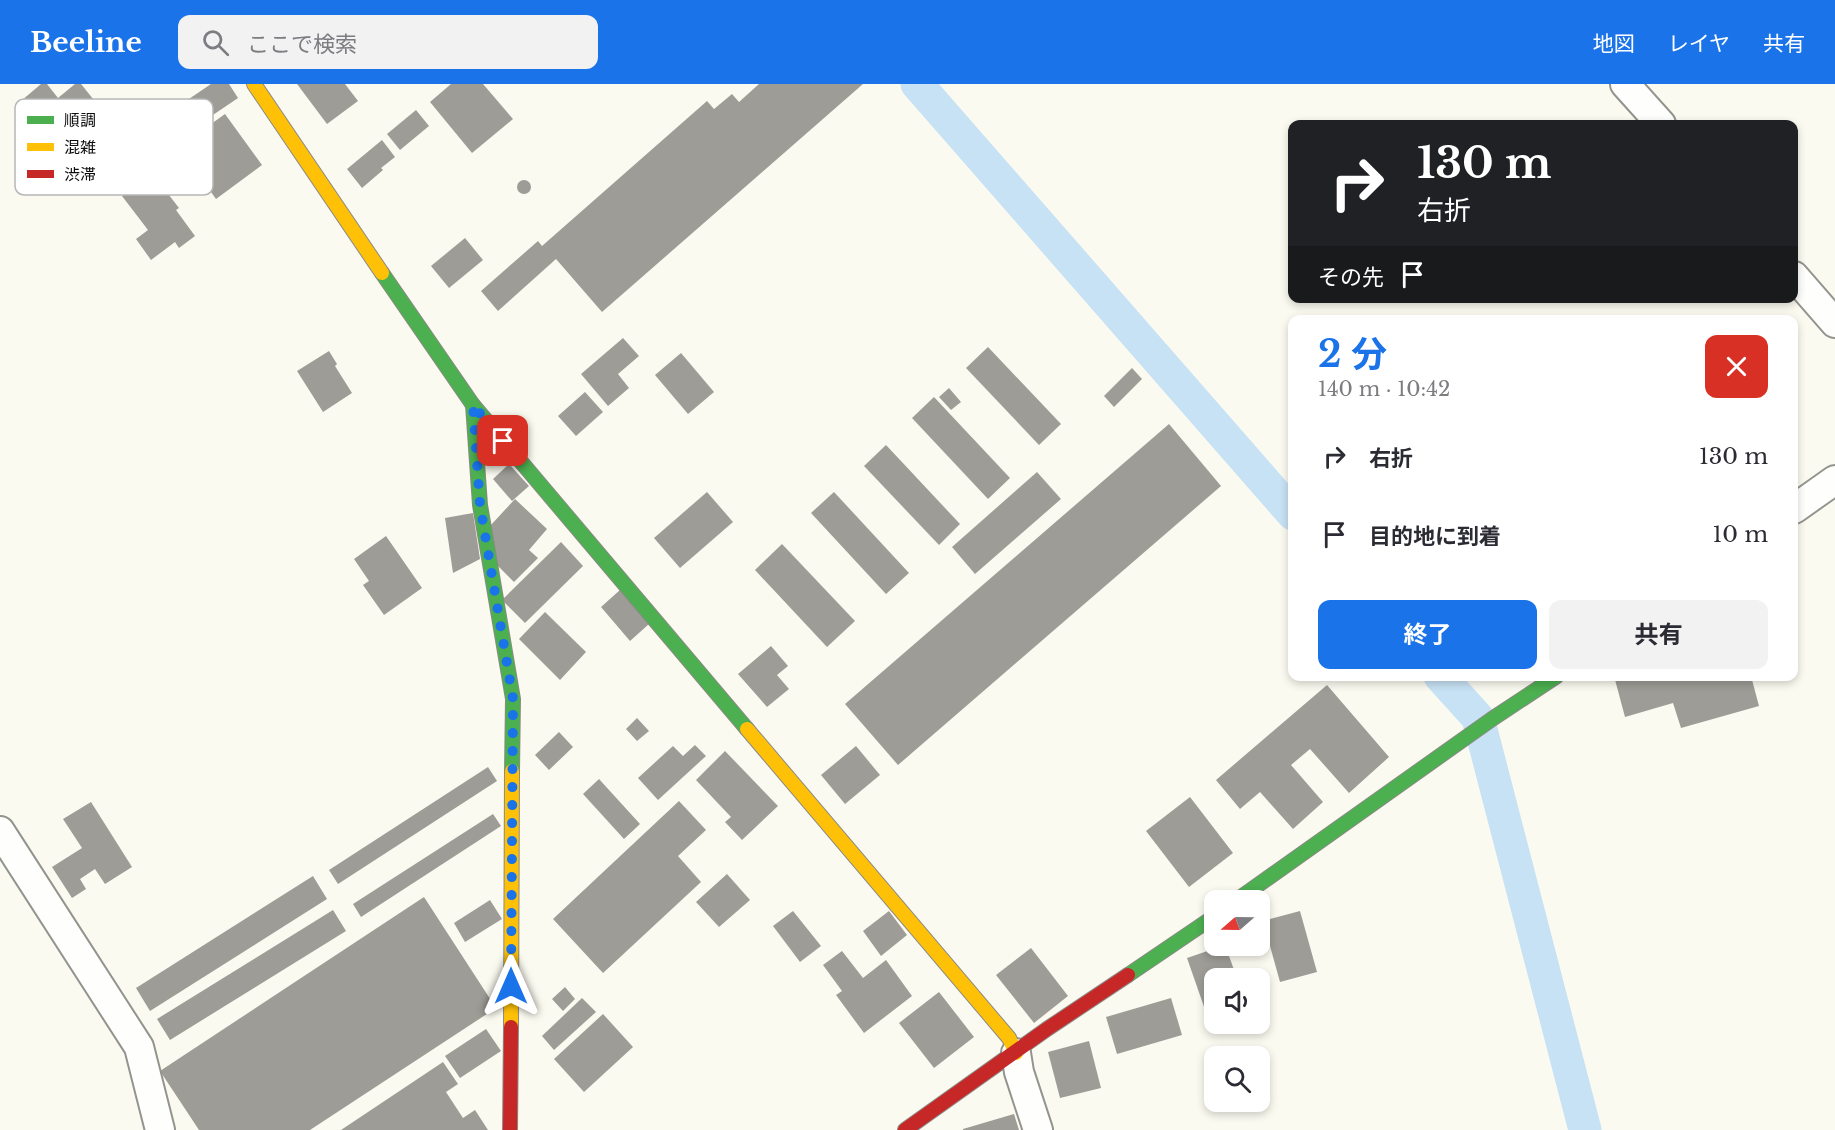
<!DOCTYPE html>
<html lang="ja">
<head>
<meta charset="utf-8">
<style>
  body { margin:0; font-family:"Libre Baskerville","Noto Sans JP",serif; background:#f2f2f3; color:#2b2b33; height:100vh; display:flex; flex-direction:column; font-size:22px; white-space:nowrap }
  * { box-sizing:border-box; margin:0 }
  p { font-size:20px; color:#7c7c81 }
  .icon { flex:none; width:33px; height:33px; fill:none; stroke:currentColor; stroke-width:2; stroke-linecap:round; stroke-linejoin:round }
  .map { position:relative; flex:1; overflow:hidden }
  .panel { position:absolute; left:1288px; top:231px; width:510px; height:366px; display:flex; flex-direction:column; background:#fff; border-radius:12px; box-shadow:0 3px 9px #0003 }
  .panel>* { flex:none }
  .guide { position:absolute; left:1288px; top:36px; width:510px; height:183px; border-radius:12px; box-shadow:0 3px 9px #0003; background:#202124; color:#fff; overflow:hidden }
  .needle { width:39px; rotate:250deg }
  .tools { position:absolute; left:1204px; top:806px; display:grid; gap:12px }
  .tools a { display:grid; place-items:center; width:66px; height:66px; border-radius:12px; background:#fff; box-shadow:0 3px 9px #0003; font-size:30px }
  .pin { position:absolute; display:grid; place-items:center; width:51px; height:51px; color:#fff; margin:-26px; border-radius:12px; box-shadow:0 3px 9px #0006 }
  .me { position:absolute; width:66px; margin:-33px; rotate:0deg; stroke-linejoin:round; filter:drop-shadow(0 0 4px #0008) }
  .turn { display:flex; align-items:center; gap:21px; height:126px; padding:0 30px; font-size:27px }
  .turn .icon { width:78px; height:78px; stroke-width:2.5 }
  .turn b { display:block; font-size:42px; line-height:51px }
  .then { display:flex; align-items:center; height:57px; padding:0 30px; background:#0003; gap:12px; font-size:22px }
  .round { display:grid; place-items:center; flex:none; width:63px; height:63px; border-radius:12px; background:#f2f2f3 }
  .summary { display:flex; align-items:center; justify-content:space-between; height:102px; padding:0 30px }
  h1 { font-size:36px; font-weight:700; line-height:45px; color:#1a73e8 }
  .action { display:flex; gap:12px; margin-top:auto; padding:12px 30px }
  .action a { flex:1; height:69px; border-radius:12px; background:#1a73e8; color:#fff; font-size:24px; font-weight:700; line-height:69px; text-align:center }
  .action a+a { background:#f2f2f3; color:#2b2b33 }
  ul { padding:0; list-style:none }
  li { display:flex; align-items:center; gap:18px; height:78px; padding:0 30px }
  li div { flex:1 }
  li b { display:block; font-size:22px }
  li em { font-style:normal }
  header { display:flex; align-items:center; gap:36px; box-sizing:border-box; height:84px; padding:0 30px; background:#1a73e8; color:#fff }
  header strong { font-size:28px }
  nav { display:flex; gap:33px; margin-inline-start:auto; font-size:21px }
  .search { width:420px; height:54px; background:#f2f2f3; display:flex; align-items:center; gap:15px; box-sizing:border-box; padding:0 21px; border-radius:12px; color:#7c7c81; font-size:22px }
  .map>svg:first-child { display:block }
</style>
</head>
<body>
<header>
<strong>Beeline</strong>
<div class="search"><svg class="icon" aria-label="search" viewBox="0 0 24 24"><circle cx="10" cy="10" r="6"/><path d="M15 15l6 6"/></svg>ここで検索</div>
<nav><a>地図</a><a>レイヤ</a><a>共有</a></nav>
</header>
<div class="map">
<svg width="1835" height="1046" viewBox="0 0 1835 1046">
  <rect width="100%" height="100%" fill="#fbfaf0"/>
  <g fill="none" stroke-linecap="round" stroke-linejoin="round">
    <g stroke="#c7e2f4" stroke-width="33">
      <path d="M917,0L1293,430"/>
      <path d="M1440,592L1478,634L1585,1046"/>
    </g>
  </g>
  <g fill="#9e9c96">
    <path d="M41,0H47L58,14L75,0H81L123,52L78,88L21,17Z"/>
    <path d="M211,0H229L238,14L148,75L133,53Z"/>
    <path d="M297,0H345L358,17L327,40Z"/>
    <path d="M451,0H483L513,35L472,69L430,18Z"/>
    <path d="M759,0H863L602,228L556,175L498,227L481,207L538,157L542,162L707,17L714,25L732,10L739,18Z"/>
    <path d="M416,26L429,42L400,66L387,50Z"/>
    <path d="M225,30L262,81L216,115L179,63Z"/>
    <path d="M382,56L395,73L381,84L383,86L362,104L347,85Z"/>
    <path d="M152,89L179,124L176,126L195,152L179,164L175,158L151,176L136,155L148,146L122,112Z"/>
    <circle cx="524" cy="103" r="7"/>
    <path d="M465,154L483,176L449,204L431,182Z"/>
    <path d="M623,254L639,272L618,290L629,304L608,322L581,290Z"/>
    <path d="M988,263L1061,340L1039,361L966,284Z"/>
    <path d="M329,267L337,280L335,282L352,309L323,328L297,287Z"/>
    <path d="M681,269L714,308L688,330L655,291Z"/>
    <path d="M1132,284L1142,295L1114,323L1104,312Z"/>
    <path d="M949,304L961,318L951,326L939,313Z"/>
    <path d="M585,308L603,328L576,352L558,332Z"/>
    <path d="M934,313L1010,394L988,415L912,334Z"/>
    <path d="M1169,340L1221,402L898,681L845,620Z"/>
    <path d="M886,361L960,440L939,461L864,382Z"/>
    <path d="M509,380L529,402L512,417L493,395Z"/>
    <path d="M1037,388L1061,415L975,490L952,463Z"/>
    <path d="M707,408L733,438L680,484L654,454Z"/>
    <path d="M834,408L909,489L886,510L811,429Z"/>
    <path d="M515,415L547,445L529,466L538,474L514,498L492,476L490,442Z"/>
    <path d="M473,429L480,475L453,489L445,434Z"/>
    <path d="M386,452L422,504L384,531L363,501L369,497L354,475Z"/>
    <path d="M561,458L583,482L525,539L502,516Z"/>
    <path d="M782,460L855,537L827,563L755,486Z"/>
    <path d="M620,506L649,540L630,557L601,523Z"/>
    <path d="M545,528L586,568L560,596L519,555Z"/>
    <path d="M771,562L788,582L777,591L789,605L767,623L738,590Z"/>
    <path d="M1614,592H1751L1759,622L1681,644L1673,619L1625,633Z"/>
    <path d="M1327,601L1389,673L1349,709L1310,665L1291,681L1323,718L1293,745L1260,708L1240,725L1216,696Z"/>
    <path d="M637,634L649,647L637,657L626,645Z"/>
    <path d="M559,648L573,663L549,686L535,671Z"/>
    <path d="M695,661L706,672L658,716L638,694L673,662L683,672Z"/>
    <path d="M856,662L880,691L845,720L821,691Z"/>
    <path d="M725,667L778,722L742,756L725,738L731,733L696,696Z"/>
    <path d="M488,683L497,697L338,800L329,786Z"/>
    <path d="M599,695L640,740L624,755L583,710Z"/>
    <path d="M1190,713L1233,769L1189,803L1146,747Z"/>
    <path d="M679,717L706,746L678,772L701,798L603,889L553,835Z"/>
    <path d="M91,718L132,783L105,800L95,785L80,795L86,805L72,814L52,783L82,764L63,735Z"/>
    <path d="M493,730L501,742L361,833L353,820Z"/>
    <path d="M727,790L750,816L719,843L696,818Z"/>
    <path d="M313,792L327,815L150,927L136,904Z"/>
    <path d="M424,813L496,924L310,1046H199L160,987Z"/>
    <path d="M490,816L502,835L465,858L454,839Z"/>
    <path d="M333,826L346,847L170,956L157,935Z"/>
    <path d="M793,827L821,862L800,878L773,842Z"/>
    <path d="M889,827L907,851L881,872L863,847Z"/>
    <path d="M1300,827L1317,888L1280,898L1263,837Z"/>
    <path d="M1225,861L1237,894H1215V934L1209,937L1187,874Z"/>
    <path d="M1031,864L1068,912L1034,939L996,891Z"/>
    <path d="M842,867L863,894L886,876L912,912L864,949L836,911L842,907L823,881Z"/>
    <path d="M565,903L575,915L563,927L552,915Z"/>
    <path d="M939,908L974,953L934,984L899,939Z"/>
    <path d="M582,914L596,928L554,966L542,952Z"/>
    <path d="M1171,914L1182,951L1117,970L1106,933Z"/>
    <path d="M603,930L633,963L584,1008L554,975Z"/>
    <path d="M486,945L501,967L460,994L445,972Z"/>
    <path d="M1089,957L1101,1004L1060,1014L1048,968Z"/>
    <path d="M443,978L458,1000L446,1008L463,1034L475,1026L488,1046H341Z"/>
    <path d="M1014,1030L1019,1046H963V1045Z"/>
  </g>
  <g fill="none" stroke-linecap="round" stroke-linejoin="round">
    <defs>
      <g id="street">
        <path d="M1625,0L1661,40"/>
        <path d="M1794,192L1835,239"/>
        <path d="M1794,425L1835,396"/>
        <path d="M0,747L139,963L160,1046"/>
        <path d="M1016,969L1019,988L1038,1046"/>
      </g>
      <g id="fast">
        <path d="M382,189L473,321L747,645"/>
        <path d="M473,321L480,421L513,615L512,687"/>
        <path d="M1237,816L1492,635L1557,592"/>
        <path d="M1128,891L1215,832"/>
      </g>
      <g id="slow">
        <path d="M254,0L382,189"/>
        <path d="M747,645L1009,954L1016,969"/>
        <path d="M511,943L512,687"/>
      </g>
      <g id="jam">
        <path d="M510,1046L511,943"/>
        <path d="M905,1046L1047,945L1128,891"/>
      </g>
    </defs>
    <use href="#street" stroke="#94948f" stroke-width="32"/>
    <use href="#fast" stroke="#8b8a86" stroke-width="16"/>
    <use href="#slow" stroke="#8b8a86" stroke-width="16"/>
    <use href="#jam" stroke="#8b8a86" stroke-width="16"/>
    <use href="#street" stroke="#fefefd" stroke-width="28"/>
    <use href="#fast" stroke="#4caf50" stroke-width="14"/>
    <use href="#slow" stroke="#ffc107" stroke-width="14"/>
    <use href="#jam" stroke="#c62828" stroke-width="14"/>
  </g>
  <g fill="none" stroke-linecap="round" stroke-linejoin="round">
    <path stroke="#1a73e8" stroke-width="10" stroke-dasharray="0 18" d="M503,357L473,321L480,421L513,615L511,902"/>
  </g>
  <rect x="15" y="15" width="198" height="96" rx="9" fill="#fff" stroke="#b6b6b6" stroke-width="1.5"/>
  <rect x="27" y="32" width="27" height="8" fill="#4caf50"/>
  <rect x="27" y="59" width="27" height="8" fill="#ffc107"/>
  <rect x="27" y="86" width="27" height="8" fill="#c62828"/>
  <g font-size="16" fill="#0d0d0d">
    <text x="64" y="42">順調</text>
    <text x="64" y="69">混雑</text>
    <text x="64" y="96">渋滞</text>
  </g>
</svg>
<div class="tools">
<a><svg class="needle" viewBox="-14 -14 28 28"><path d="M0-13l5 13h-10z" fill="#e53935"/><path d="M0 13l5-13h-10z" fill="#7c7c81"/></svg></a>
<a><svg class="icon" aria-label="sound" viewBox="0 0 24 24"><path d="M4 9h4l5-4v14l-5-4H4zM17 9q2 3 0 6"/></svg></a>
<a><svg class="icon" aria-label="search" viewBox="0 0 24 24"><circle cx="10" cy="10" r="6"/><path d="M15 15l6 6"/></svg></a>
</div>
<div class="pin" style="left:503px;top:357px;background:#d93025"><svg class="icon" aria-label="arrive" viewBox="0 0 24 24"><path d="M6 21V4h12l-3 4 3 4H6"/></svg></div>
<svg class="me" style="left:511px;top:902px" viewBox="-20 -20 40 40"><path d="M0-17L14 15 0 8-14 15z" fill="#1a73e8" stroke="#fff" stroke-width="4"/></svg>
<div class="guide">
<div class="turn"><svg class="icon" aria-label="right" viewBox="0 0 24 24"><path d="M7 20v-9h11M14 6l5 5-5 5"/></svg><div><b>130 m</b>右折</div></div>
<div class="then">その先<svg class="icon" aria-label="arrive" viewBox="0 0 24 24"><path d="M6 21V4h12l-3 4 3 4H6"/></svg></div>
</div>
<section class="panel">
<div class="summary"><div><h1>2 分</h1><p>140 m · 10:42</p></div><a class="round" style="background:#d93025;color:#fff"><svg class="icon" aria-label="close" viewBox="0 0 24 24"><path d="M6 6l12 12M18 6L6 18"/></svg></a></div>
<ul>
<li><svg class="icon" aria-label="right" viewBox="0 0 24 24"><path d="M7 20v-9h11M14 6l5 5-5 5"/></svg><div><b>右折</b></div><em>130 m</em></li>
<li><svg class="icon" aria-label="arrive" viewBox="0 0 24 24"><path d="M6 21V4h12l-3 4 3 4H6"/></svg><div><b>目的地に到着</b></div><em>10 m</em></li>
</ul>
<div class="action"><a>終了</a><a>共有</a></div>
</section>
</div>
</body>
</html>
